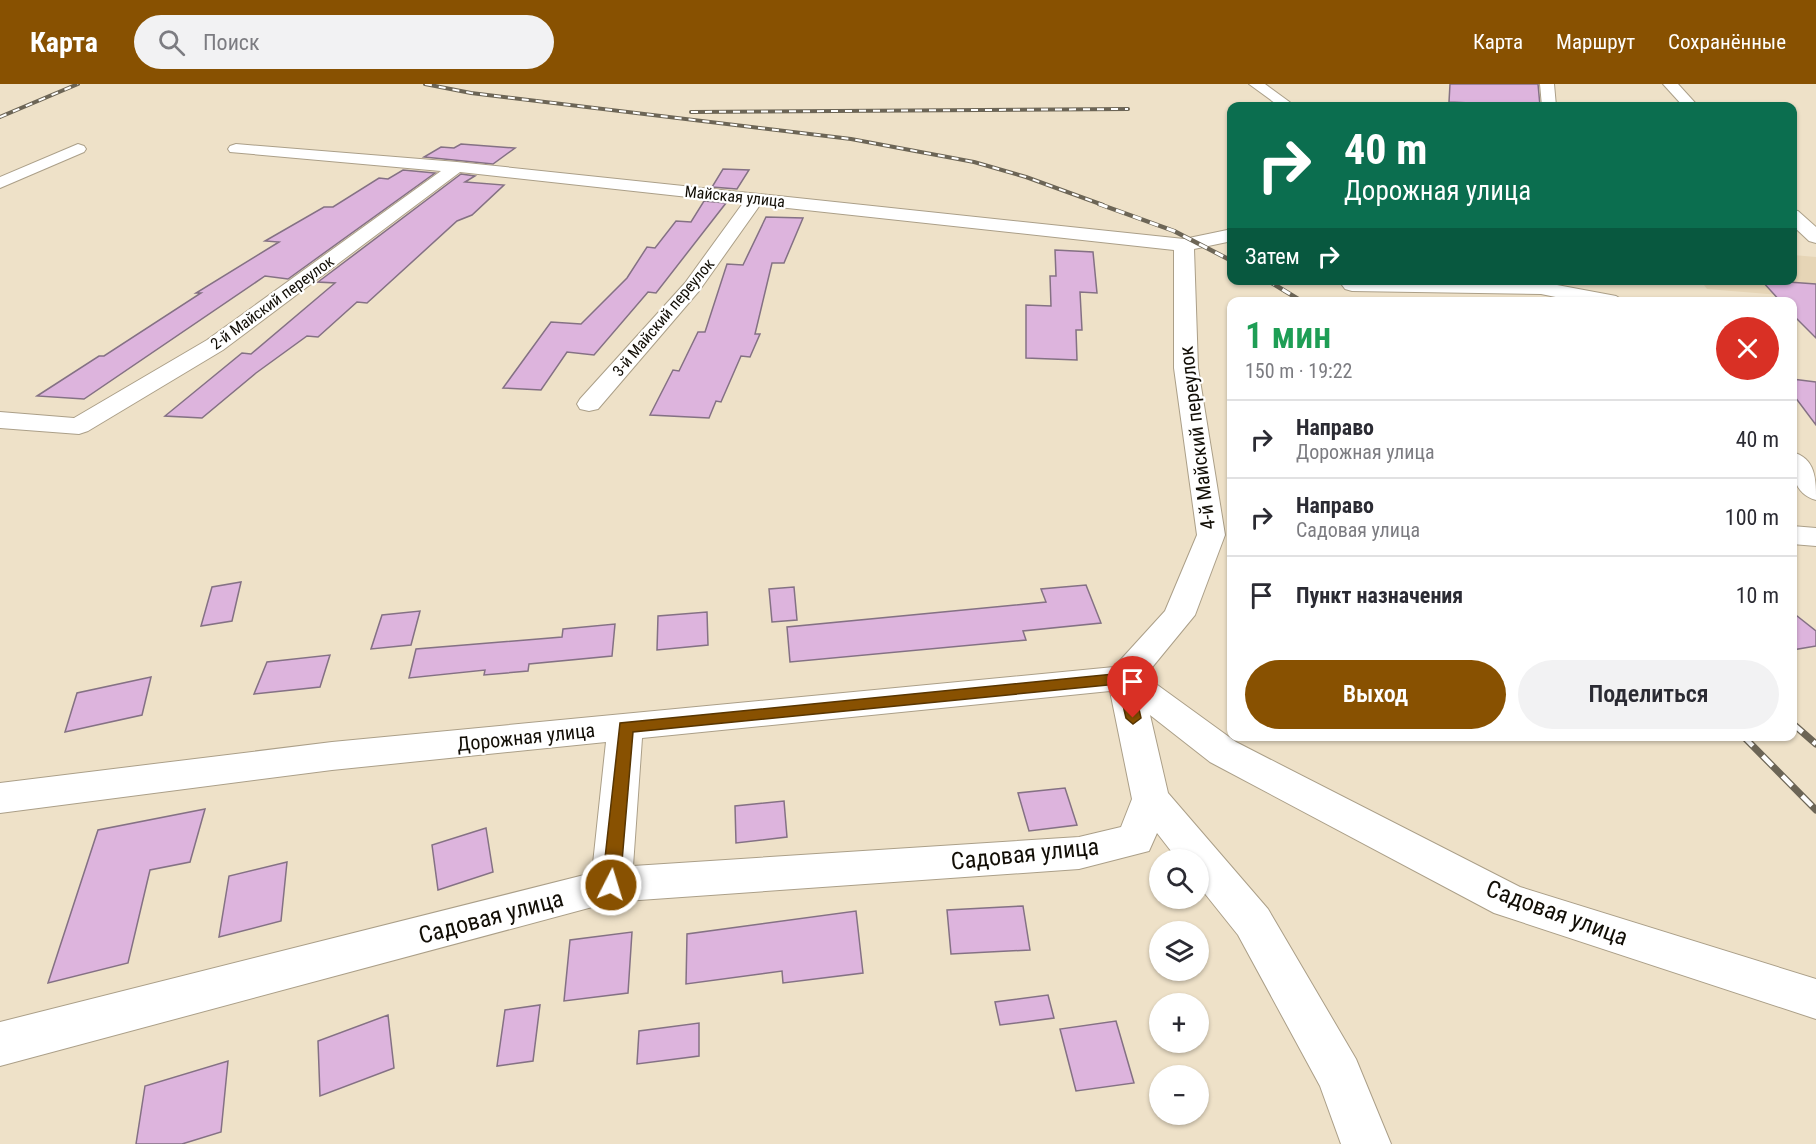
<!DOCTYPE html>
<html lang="ru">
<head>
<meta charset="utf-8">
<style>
  body { margin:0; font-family:"Roboto Condensed",sans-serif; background:#f2f2f3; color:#2b2b33; height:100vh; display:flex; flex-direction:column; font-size:22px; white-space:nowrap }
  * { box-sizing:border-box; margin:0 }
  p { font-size:20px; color:#7c7c81 }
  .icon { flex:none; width:33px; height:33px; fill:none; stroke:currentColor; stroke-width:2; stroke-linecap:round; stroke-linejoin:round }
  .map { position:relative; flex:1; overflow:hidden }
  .sheet { position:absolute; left:1227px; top:213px; width:570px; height:444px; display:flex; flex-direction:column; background:#fff; border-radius:12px; box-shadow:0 2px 4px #0004 }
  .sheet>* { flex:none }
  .top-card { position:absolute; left:1227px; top:18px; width:570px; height:183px; border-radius:12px; box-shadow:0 2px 4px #0004; background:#0b6e4f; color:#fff; overflow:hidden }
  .tools { position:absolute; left:1149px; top:765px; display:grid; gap:12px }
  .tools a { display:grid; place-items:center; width:60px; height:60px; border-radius:50%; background:#fff; box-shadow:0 2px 4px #0004; font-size:30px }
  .pin { position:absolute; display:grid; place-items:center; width:51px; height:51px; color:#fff; margin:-62px -26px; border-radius:50% 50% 50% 0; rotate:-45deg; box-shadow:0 0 6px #0007 }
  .pin .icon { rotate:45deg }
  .me { position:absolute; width:66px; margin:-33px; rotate:5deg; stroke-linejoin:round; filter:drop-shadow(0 0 4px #0008) }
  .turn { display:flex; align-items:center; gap:21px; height:126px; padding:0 18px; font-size:27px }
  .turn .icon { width:78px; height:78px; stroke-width:2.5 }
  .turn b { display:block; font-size:42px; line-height:51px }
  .then { display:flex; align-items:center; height:57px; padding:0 18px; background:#0003; gap:12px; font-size:22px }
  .round { display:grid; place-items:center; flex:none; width:63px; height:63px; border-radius:32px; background:#f2f2f3 }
  .head { display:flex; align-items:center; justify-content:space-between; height:102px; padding:0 18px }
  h1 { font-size:36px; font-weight:600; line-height:45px; color:#1e9e55 }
  .action { display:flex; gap:12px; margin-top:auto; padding:12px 18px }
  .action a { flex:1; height:69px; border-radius:36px; background:#885101; color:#fff; font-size:24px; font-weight:600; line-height:69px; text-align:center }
  .action a+a { background:#f2f2f3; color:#2b2b33 }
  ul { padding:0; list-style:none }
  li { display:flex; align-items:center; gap:18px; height:78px; padding:0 18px; border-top:2px solid #e1e1e2 }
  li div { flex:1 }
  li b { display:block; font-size:22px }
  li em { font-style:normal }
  header { display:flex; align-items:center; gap:36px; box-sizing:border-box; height:84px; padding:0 30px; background:#885101; color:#fff }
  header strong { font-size:28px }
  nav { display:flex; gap:33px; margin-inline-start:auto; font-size:21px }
  .search { width:420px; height:54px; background:#f2f2f3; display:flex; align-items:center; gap:15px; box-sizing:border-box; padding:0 21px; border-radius:33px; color:#7c7c81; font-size:22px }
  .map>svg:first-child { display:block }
</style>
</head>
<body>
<header>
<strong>Карта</strong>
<div class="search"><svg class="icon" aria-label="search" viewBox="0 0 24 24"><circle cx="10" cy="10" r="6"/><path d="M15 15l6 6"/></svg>Поиск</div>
<nav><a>Карта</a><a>Маршрут</a><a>Сохранённые</a></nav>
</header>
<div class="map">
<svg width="1816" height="1060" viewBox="0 0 1816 1060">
  <rect width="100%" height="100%" fill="#eee1c8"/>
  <path fill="#e6d5b6" d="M1793,171L1816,173V214L1707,205L1701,197L1792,196Z"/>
  <g fill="#ddb4dd" stroke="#847184" stroke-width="1.5">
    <path d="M1450,0H1538L1540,22L1449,18Z"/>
    <path d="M461,60L515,64L493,80L424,73L441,63L454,64Z"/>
    <path d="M723,85L749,86L737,105L712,103Z"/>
    <path d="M403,86L435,89L288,195L265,192L84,315L37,312L99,272H104L201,209H196L279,158L265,157L324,123H333L379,94L388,95Z"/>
    <path d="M461,90L475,92L465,98L504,101L472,131L457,137L367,219L357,218L318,253L307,252L256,289L202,334L165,332L242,269L251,270L335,199L318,198Z"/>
    <path d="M704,117L726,119L656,209L648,208L594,271L567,268L541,306L503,304L551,238L581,240L627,194L647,163L655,164L676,137L691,138Z"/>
    <path d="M766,133L803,134L784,179H772L755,250H760L750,273L741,272L721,318L716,317L709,334L650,331L673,286L679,287L698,248H705L727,180L743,181Z"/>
    <path d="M1055,166L1093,168L1097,209L1080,208L1082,246H1076L1077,276L1026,274V221L1051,222L1050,192H1056Z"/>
    <path d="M1761,196L1816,200V254L1792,230V218H1781Z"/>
    <path d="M1792,295L1816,298V341L1792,309Z"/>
    <path d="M241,498L232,537L201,542L212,503Z"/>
    <path d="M1086,501L1101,539L1023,547L1026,556L790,578L787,543L1046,518L1041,505Z"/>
    <path d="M794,503L797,536L772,538L769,505Z"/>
    <path d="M420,527L411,561L371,565L382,531Z"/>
    <path d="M707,528L708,561L657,566L658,532Z"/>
    <path d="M1792,528L1816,547V562L1792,566Z"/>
    <path d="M615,540L612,572L529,580L528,587L484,591L485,586L409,594L416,565L562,553L563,545Z"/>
    <path d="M330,571L320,603L254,610L267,578Z"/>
    <path d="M151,593L142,631L65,648L77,609Z"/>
    <path d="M1065,704L1077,741L1029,747L1018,709Z"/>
    <path d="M784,717L787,753L736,759L735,722Z"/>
    <path d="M205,725L190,778L150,786L128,879L48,899L98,746Z"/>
    <path d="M486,744L493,788L438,806L432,761Z"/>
    <path d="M287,778L281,837L219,853L229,792Z"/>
    <path d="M1023,822L1030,866L951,870L947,826Z"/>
    <path d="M856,827L863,889L783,899L782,887L686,900L687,850Z"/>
    <path d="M632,848L628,909L564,917L570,856Z"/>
    <path d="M1048,911L1054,934L1000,941L995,918Z"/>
    <path d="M540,921L533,977L497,982L505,926Z"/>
    <path d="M388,931L394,984L320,1012L318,957Z"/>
    <path d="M1116,937L1134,999L1076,1007L1060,945Z"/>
    <path d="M699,939V972L637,980L639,947Z"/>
    <path d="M228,977L221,1048L182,1060H136L145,1002Z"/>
  </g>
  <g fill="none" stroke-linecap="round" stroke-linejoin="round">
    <defs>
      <g id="minor">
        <path d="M1249,0H1265L1295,22H1279Z"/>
        <path d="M1540,0H1554L1556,22H1542Z"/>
        <path d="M1663,0H1678L1698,22H1683Z"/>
        <path d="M78,60L84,62L86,65L84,68L0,104V93Z"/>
        <path d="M236,60L457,78L1184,155L1232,145V157L1194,165L1198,284L1225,451L1195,531L1145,592L1236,658L1520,803L1816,895V935L1494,829L1210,678L1150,631L1168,709L1268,825L1356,975L1391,1060H1341L1320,1002L1238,851L1198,801V776H1178L1157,749L1149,767L1079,785L611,818L0,982V938L592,789L606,658L332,686L0,729V699L332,658L1114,583L1165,527L1197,451L1174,284V166L760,121L699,207L598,325L589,327L580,325L577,320L580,315L685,199L743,119L460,88L223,266L88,347L79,350L0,344V328L74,334L207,256L441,87L230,68L228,65L230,62ZM1110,607L1132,715L1121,743L1079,753L633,782L642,654Z"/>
        <path d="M1792,126L1798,127L1816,143V159L1809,157L1792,141Z"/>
        <path d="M1345,196L1541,198L1616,212L1626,218H1580L1541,210L1352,207L1345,205L1342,201Z"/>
        <path d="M1792,368C1816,374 1816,396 1816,416C1793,410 1792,388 1792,368Z"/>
        <path d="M1792,442L1816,444V462L1792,460Z"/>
      </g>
    </defs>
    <use href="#minor" stroke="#ab9f88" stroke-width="2"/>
    <use href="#minor" fill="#fff" fill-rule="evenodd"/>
    <defs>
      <g id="rail-far2">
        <path d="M425,0L471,9L851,55L974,78L1026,93L1103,121"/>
        <path d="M691,28L1128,25"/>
        <path d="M0,33L78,0"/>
      </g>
      <g id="rail-far1">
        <path d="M1099,120L1174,147L1232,177"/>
        <path d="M1267,196L1303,218"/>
      </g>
      <g id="rail">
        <path d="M1792,639L1816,660"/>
        <path d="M1743,652L1816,726"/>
      </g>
    </defs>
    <use href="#rail-far2" stroke="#6c6556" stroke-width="4"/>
    <use href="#rail-far1" stroke="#6c6556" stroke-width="4.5"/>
    <use href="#rail" stroke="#6c6556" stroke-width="7"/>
    <use href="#rail-far2" stroke="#fff" stroke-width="2" stroke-dasharray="7" stroke-linecap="butt"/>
    <use href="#rail-far1" stroke="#fff" stroke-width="3" stroke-dasharray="9" stroke-linecap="butt"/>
    <use href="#rail" stroke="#fff" stroke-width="4.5" stroke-dasharray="14" stroke-linecap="butt"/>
  </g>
  <path fill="#885101" stroke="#583501" stroke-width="1.5" d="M1124,589L1132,594L1141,634L1133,640L1126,634L1118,600L633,648L620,801L617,806L611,809L605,806L602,801L620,639Z"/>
  <g text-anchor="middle" stroke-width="4.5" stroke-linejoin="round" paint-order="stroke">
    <g font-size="16" fill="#120e06" stroke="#fff">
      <text transform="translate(735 112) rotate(6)" y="6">Майская улица</text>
      <text transform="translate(272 218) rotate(-36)" y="6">2-й Майский переулок</text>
      <text transform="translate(663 233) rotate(-50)" y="6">3-й Майский переулок</text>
    </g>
    <g font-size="20" fill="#120e06" stroke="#fff">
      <text transform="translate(1197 354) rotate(-97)" y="7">4-й Майский переулок</text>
      <text transform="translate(526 653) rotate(-6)" y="7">Дорожная улица</text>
    </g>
    <g font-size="24" fill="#120e06" stroke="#fff">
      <text transform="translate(1025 770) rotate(-6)" y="8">Садовая улица</text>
      <text transform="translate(1557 829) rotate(20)" y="8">Садовая улица</text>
      <text transform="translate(491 833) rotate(-15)" y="8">Садовая улица</text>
    </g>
  </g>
</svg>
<div class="tools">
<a><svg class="icon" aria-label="search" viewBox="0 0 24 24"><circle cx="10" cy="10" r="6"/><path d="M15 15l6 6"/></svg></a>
<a><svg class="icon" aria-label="layers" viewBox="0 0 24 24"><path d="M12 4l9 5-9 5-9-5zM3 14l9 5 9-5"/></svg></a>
<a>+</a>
<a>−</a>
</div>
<div class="pin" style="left:1133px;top:634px;background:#d93025"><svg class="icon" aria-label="arrive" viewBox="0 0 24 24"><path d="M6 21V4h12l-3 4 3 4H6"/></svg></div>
<svg class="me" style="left:611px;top:801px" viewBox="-20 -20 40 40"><circle r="17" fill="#885101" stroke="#fff" stroke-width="3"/><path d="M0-11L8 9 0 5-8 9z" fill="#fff"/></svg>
<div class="top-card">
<div class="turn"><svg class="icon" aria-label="right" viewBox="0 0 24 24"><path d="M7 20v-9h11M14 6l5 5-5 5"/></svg><div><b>40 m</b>Дорожная улица</div></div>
<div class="then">Затем<svg class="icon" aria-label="right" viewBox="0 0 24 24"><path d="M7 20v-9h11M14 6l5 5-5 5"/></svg></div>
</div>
<section class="sheet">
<div class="head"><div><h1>1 мин</h1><p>150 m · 19:22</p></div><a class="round" style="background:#d93025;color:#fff"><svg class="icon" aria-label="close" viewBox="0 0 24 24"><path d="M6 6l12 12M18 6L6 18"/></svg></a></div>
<ul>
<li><svg class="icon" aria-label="right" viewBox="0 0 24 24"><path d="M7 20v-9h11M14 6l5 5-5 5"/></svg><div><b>Направо</b><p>Дорожная улица</p></div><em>40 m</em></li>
<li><svg class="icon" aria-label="right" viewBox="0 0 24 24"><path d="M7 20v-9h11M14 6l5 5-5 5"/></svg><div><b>Направо</b><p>Садовая улица</p></div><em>100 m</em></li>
<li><svg class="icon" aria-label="arrive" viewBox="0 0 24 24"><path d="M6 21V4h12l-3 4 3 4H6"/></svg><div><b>Пункт назначения</b></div><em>10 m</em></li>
</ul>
<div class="action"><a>Выход</a><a>Поделиться</a></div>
</section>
</div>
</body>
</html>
